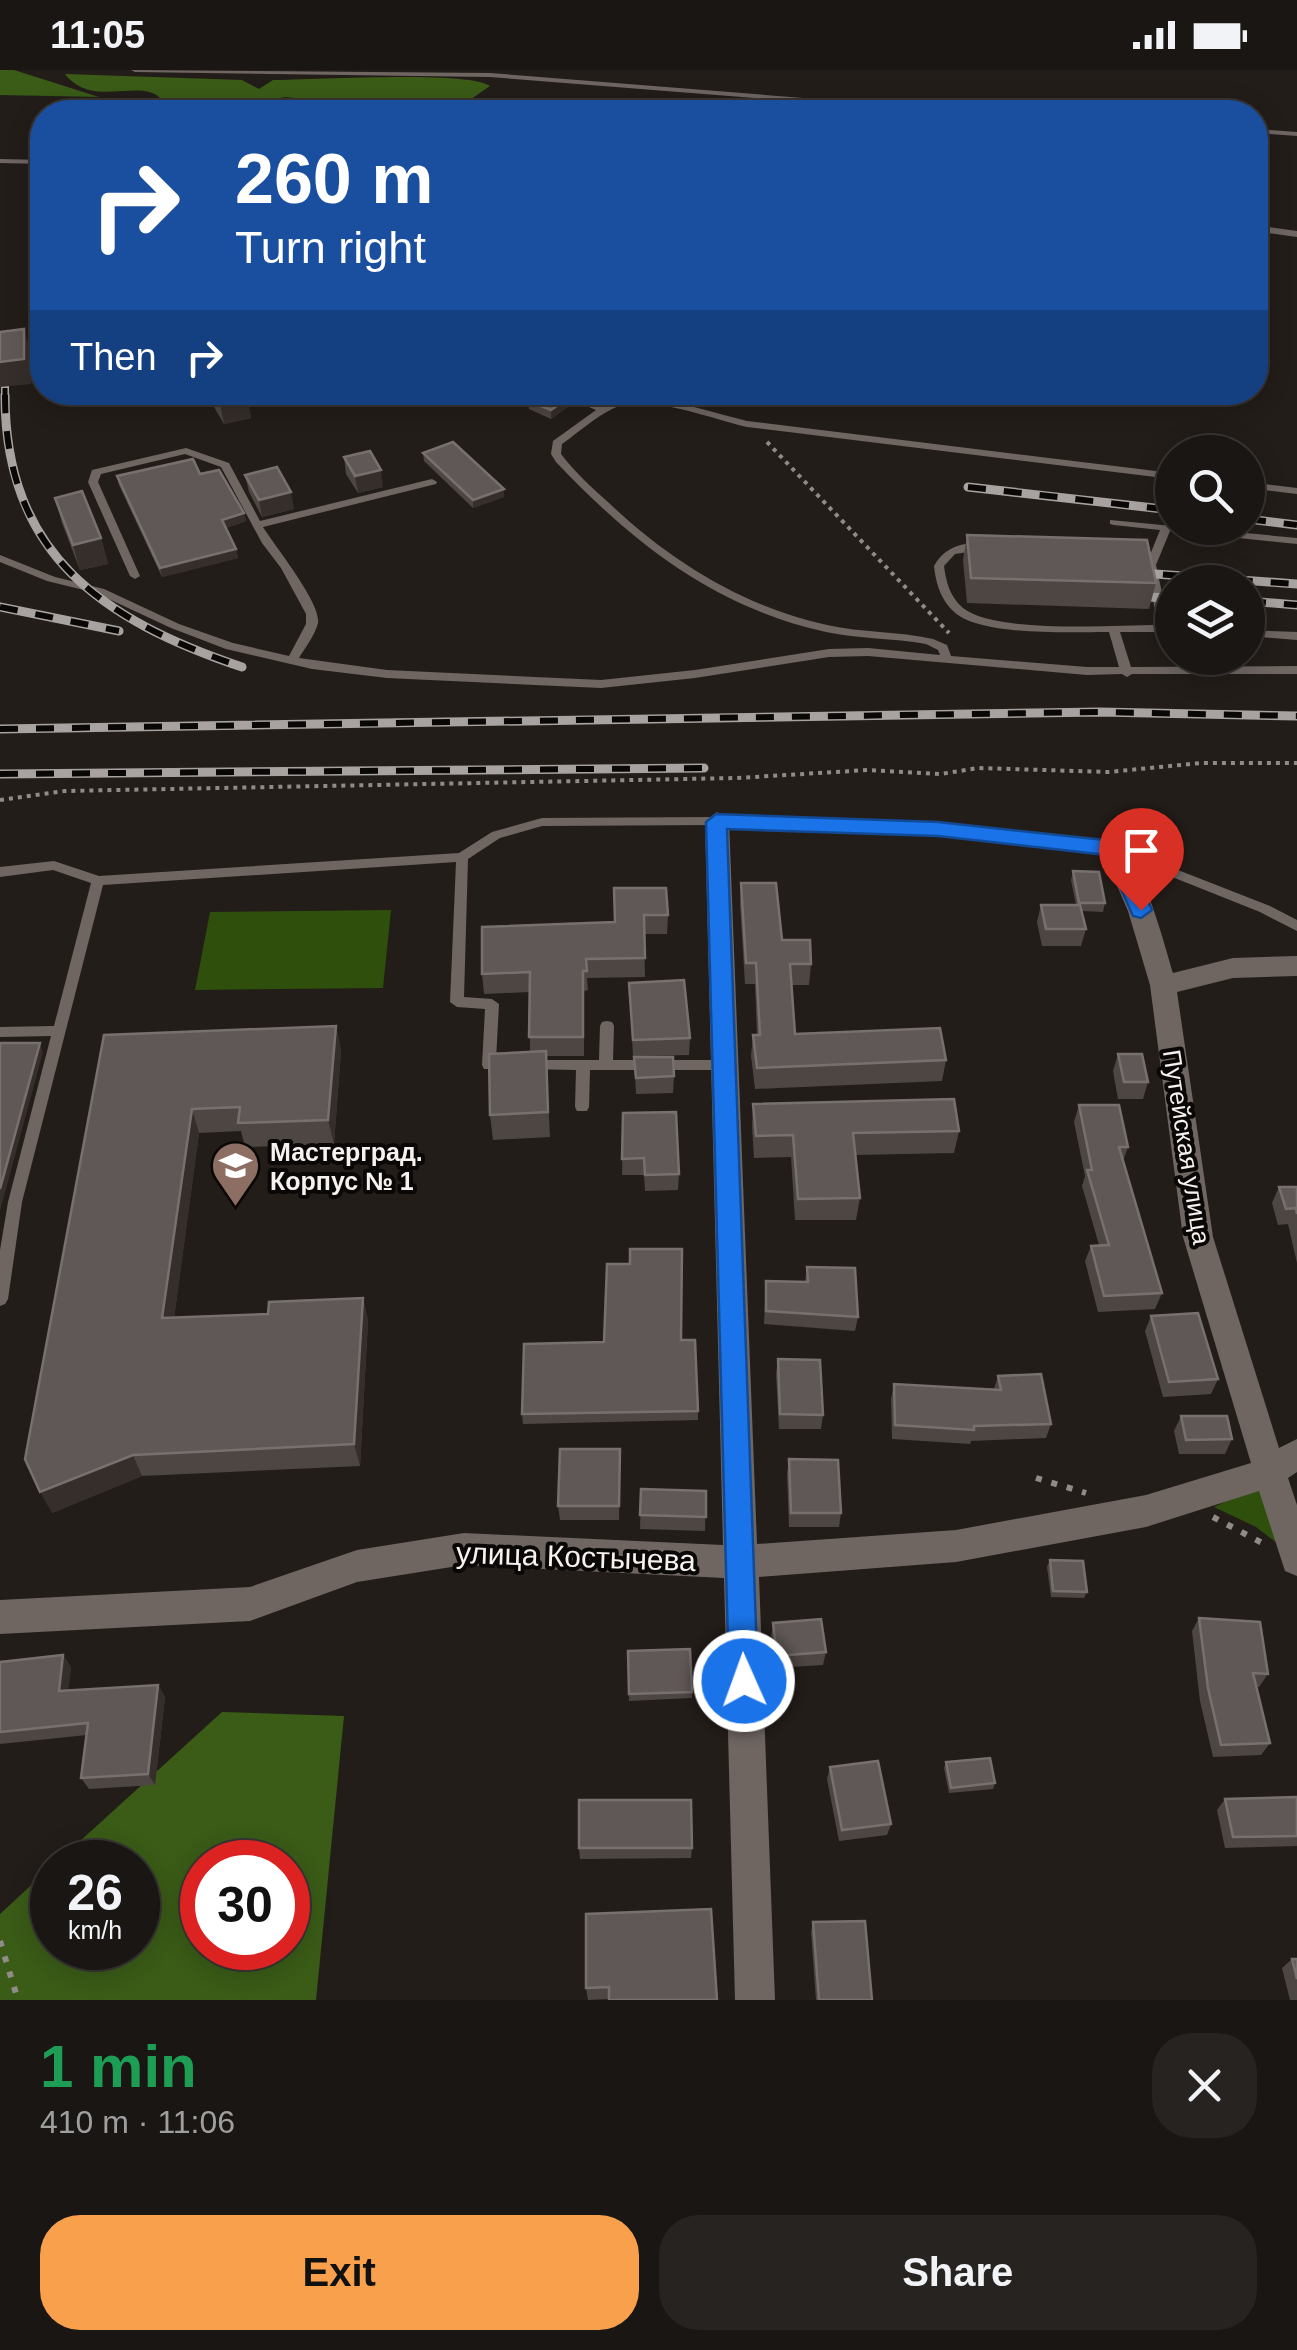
<!DOCTYPE html>
<html lang="en">
<head>
<meta charset="utf-8">
<style>
  body { margin:0; font-family:Arial,sans-serif; background:#272321; color:#f1f3f6; height:100vh; display:flex; flex-direction:column; font-size:38px; white-space:nowrap }
  * { box-sizing:border-box; margin:0 }
  p { font-size:32px; color:#9f9fa0 }
  .icon { flex:none; width:55px; height:55px; fill:none; stroke:currentColor; stroke-width:2; stroke-linecap:round; stroke-linejoin:round }
  .map { position:relative; height:1930px; overflow:hidden }
  .side { display:flex; flex-direction:column; background:#1a1613; flex:1 }
  .side>* { flex:none }
  .guide { position:absolute; left:30px; top:30px; width:1238px; height:305px; border-radius:40px; box-shadow:0 5px 25px #0003,0 0 0 2px #383533; background:#1a4fa0; color:#fff; overflow:hidden }
  .controls { position:absolute; left:1155px; top:365px; display:grid; gap:20px }
  .controls a { display:grid; place-items:center; width:110px; height:110px; border-radius:50%; background:#1a1613; box-shadow:0 5px 25px #0003,0 0 0 2px #383533; font-size:50px }
  .speed { position:absolute; left:30px; top:1770px; display:flex; gap:20px; font-size:50px; font-weight:700; text-align:center }
  .speed>* { display:grid; place-content:center; width:130px; height:130px; border-radius:50%; background:#1a1613; box-shadow:0 5px 25px #0003,0 0 0 2px #383533; line-height:1 }
  .speed small { font-size:25px; font-weight:400 }
  .speed .limit { border:15px solid #d22; background:#fff; color:#111 }
  .pin { position:absolute; display:grid; place-items:center; width:85px; height:85px; color:#fff; margin:-102px -42px; border-radius:50% 50% 50% 0; rotate:-45deg; box-shadow:0 0 10px #0007 }
  .pin .icon { rotate:45deg }
  .me { position:absolute; width:110px; margin:-55px; rotate:358deg; stroke-linejoin:round; filter:drop-shadow(0 0 8px #0008) }
  .turn { display:flex; align-items:center; gap:35px; height:210px; padding:0 40px; font-size:45px }
  .turn .icon { width:130px; height:130px; stroke-width:2.5 }
  .turn b { display:block; font-size:70px; line-height:85px }
  .then { display:flex; align-items:center; height:95px; padding:0 40px; background:#0003; gap:20px; font-size:38px }
  .round { display:grid; place-items:center; flex:none; width:105px; height:105px; border-radius:40px; background:#272321 }
  .headline { display:flex; align-items:center; justify-content:space-between; height:170px; padding:0 40px }
  h1 { font-size:60px; font-weight:700; line-height:75px; color:#1e9e55 }
  .button { display:flex; gap:20px; margin-top:auto; padding:20px 40px }
  .button a { flex:1; height:115px; border-radius:40px; background:#f8a04b; color:#111; font-size:40px; font-weight:700; line-height:115px; text-align:center }
  .button a+a { background:#272321; color:#f1f3f6 }
  .status { display:flex; justify-content:space-between; align-items:center; height:70px; padding:0 50px; background:#1a1613; direction:ltr }
  .status svg { height:28px; fill:currentColor }
  .map>svg:first-child { display:block }
</style>
</head>
<body>
<div class="status"><b>11:05</b><svg viewBox="0 0 49 12"><path d="M0 12V9h3v3zM5 12V6h3v6zM10 12V3h3v9zM15 12V0h3v12zM26 1h20v11H26zM47 4h2v5h-2z"/></svg></div>
<div class="map">
<svg width="1297" height="1930" viewBox="0 0 1297 1930">
  <rect width="100%" height="100%" fill="#231d19"/>
  <g fill="#2f4f0c">
    <path d="M391,840L383,918L195,920L210,842Z"/>
    <path d="M1263,1414L1286,1480L1256,1457L1214,1437Z"/>
  </g>
  <g fill="#3a5c17" fill-rule="evenodd">
    <path d="M0,0H14L99,27L0,25Z"/>
    <path d="M65,4L242,10L259,19L273,10C309,10 469,0 490,16L464,34L461,40C440,45 398,44 382,32L362,36L286,27L262,31L160,28C140,8 92,39 65,4Z"/>
    <path d="M685,29L705,30L867,42H602Z"/>
    <path d="M222,1642L344,1646L316,1930H0V1844L52,1796V1878H138V1792H57ZM202,1792H288V1878H202Z"/>
  </g>
  <g fill="none" stroke-linecap="round" stroke-linejoin="round">
    <g stroke="#918b88" stroke-width="4" stroke-dasharray="4 5" stroke-linecap="butt">
      <path d="M767,372L949,563"/>
      <path d="M0,730L65,721L737,708L868,700L941,704L978,698L1109,702L1201,693H1297"/>
    </g>
    <g stroke="#918b88" stroke-width="6" stroke-dasharray="6 10" stroke-linecap="butt">
      <path d="M1036,1408L1086,1423"/>
      <path d="M1213,1447L1266,1475"/>
      <path d="M0,1871L18,1930"/>
    </g>
    <g fill="#6f6662" fill-rule="evenodd">
      <path d="M131,0L490,3L955,40L959,42H931L490,7L135,2Z"/>
      <path d="M1255,59L1297,62V66L1255,63Z"/>
      <path d="M0,89L42,90V94L0,93Z"/>
      <path d="M1255,155L1297,161V167L1255,161Z"/>
      <path d="M554,322C573,322 582,331 599,334C609,336 631,328 646,329C680,331 714,343 747,351L1172,403V409L747,357C712,349 648,323 614,338C595,347 579,362 562,374L561,384C575,402 592,418 609,433C670,491 744,537 827,555C862,563 898,561 933,569L947,575L951,586L1087,597H1119L1109,562C1071,562 988,566 958,545C942,533 936,515 934,496C945,476 967,469 987,477L982,480L955,484L944,496C946,512 950,527 963,538C996,564 1114,555 1158,555L1146,495L1160,460L1114,455L1110,454V450L1297,468V474L1170,461L1156,495L1169,555L1172,556V562H1120L1131,597L1297,596V604H1132L1127,607L1122,604L1087,605L868,586L829,587L695,608L601,618L387,608L312,599L226,579L171,558L96,523L47,511L0,492V485L55,507L104,519L179,554L233,573L289,586L306,554V544L281,498L262,473L221,397L185,384L101,404L98,412L140,506L135,509L130,506L88,412L92,400L186,378L229,393L260,451L432,409L437,412L436,414L263,457C274,475 322,534 318,553C315,565 305,578 299,588L387,600L601,610L695,600L829,579L868,578L940,585L938,580L926,574C893,568 859,569 826,562C714,537 634,474 556,392L551,384L553,371L596,340Z"/>
      <path d="M1248,412L1297,418V424L1248,418Z"/>
      <path d="M1248,560L1297,562V570L1248,566Z"/>
      <path d="M717,747L938,755L1114,775L1270,836L1297,850V861L1260,842L1112,783L938,763L717,755L542,756L500,768L468,789L464,927L492,929L499,934L496,990L501,991L503,995L501,999H484L482,995L485,939L457,937L450,932L456,792L103,815L22,1132L8,1229L5,1234L0,1236V1180L8,1132L51,966L0,967V957L54,956L91,813L53,800L0,807V797L54,791L99,806L459,783L492,762L542,748Z"/>
      <path d="M607,951L612,952L614,956L613,990H724L729,991L731,995L729,999L724,1000H590L589,1037L587,1041H577L575,1037L576,1000L523,999L521,995L523,991L528,990H599L600,956L602,952Z"/>
    </g>
    <path fill="#6f6662" fill-rule="evenodd" d="M717,742L729,751L757,1474L956,1460L1146,1425L1251,1393L1183,1167L1150,915L1128,841L1101,779L1114,770C1139,777 1165,876 1173,903L1233,888L1297,886V906L1233,908L1177,922L1213,1167L1279,1378L1297,1369V1402L1288,1408L1297,1435V1506L1285,1501L1259,1421L1146,1457L956,1492L759,1507L775,1930H735L724,1508L464,1495L357,1512L250,1551L0,1564V1530L250,1517L357,1480L464,1463L723,1475L705,751Z"/>
    <defs>
      <path id="rail-far1" d="M5,290V327"/>
      <g id="rail">
        <path d="M5,325C5,485 103,550 242,597"/>
        <path d="M968,417L1172,440"/>
        <path d="M1248,449L1297,455"/>
        <path d="M1127,502L1297,514"/>
        <path d="M1123,526L1172,528"/>
        <path d="M1248,531L1297,535"/>
        <path d="M0,537L119,561"/>
        <path d="M0,659L1100,642L1297,646"/>
        <path d="M0,704L704,698"/>
      </g>
    </defs>
    <use href="#rail-far1" stroke="#a8a3a0" stroke-width="8"/>
    <use href="#rail" stroke="#a8a3a0" stroke-width="9"/>
    <use href="#rail-far1" stroke="#0a0806" stroke-width="5" stroke-dasharray="14" stroke-linecap="butt"/>
    <use href="#rail" stroke="#0a0806" stroke-width="6" stroke-dasharray="18" stroke-linecap="butt"/>
  </g>
  <g fill="#4e4643">
    <path d="M211,322H246L251,348L224,354L214,337Z"/>
    <path d="M528,331L572,334L551,349L529,339Z"/>
    <path d="M423,383L504,419V427L473,438L424,391Z"/>
    <path d="M344,387L383,417L358,423L346,404Z"/>
    <path d="M200,404L244,443L246,451L226,458L236,479L238,488L162,507L119,415L117,406Z"/>
    <path d="M245,405L294,439L262,447L249,422Z"/>
    <path d="M55,428L101,468L108,494L80,500L62,453Z"/>
    <path d="M967,465L1156,513L1149,539L967,533L963,490Z"/>
    <path d="M1073,801L1105,833L1103,842L1082,841L1086,859L1081,876H1042L1037,852L1041,835H1076L1071,810Z"/>
    <path d="M741,813L782,870L811,894L809,915H792L795,964L946,990L942,1011L755,1019L751,986L753,965H757L755,914H745L740,834Z"/>
    <path d="M614,818L668,845L667,864H644L645,907L587,908L588,920L584,921V986H546L550,1067L493,1070L490,1045L530,982V922L484,924L482,904L615,852Z"/>
    <path d="M629,913L690,968L689,985L633,986Z"/>
    <path d="M336,956L341,981L334,1074L245,1077L241,1061L199,1063L174,1248L268,1244L363,1228L368,1251L360,1396L142,1406L52,1443L104,965Z"/>
    <path d="M1118,984L1148,1012L1143,1029H1118L1113,1001Z"/>
    <path d="M634,987L674,1006L673,1023L636,1024Z"/>
    <path d="M753,1034L959,1061L954,1083L855,1085L860,1128L856,1150H795L791,1087L754,1088L752,1057Z"/>
    <path d="M1079,1035L1128,1077L1123,1091L1162,1223L1155,1239L1098,1242L1085,1191L1091,1176L1099,1175L1082,1116L1085,1106L1074,1052Z"/>
    <path d="M623,1043L679,1104L678,1120L645,1121L644,1105H622Z"/>
    <path d="M1279,1117H1297V1193L1288,1154L1278,1155L1272,1133Z"/>
    <path d="M807,1197L858,1247L855,1261L764,1254L766,1211L805,1212Z"/>
    <path d="M1151,1246L1218,1309L1211,1324L1163,1327L1145,1261Z"/>
    <path d="M681,1270L698,1341V1350L523,1354L522,1344Z"/>
    <path d="M778,1289L823,1345L821,1359H779L776,1304Z"/>
    <path d="M998,1306L1051,1354L1046,1368L971,1371L970,1374L892,1369L891,1329L894,1314L994,1319Z"/>
    <path d="M1181,1346L1232,1369L1225,1384H1179L1174,1361Z"/>
    <path d="M620,1379L619,1450H560L558,1436Z"/>
    <path d="M789,1389L841,1443L839,1457H789L787,1404Z"/>
    <path d="M641,1419L706,1421L705,1461L640,1459Z"/>
    <path d="M1050,1490L1087,1522L1084,1528L1051,1527L1047,1497Z"/>
    <path d="M1199,1548L1268,1604L1259,1617H1256L1270,1673L1261,1685L1213,1687L1200,1631L1192,1561Z"/>
    <path d="M773,1553L826,1582L823,1595L775,1598L771,1566Z"/>
    <path d="M628,1581L692,1622V1628L629,1631Z"/>
    <path d="M63,1585L71,1597L68,1620L158,1615L165,1627L155,1715L89,1719L81,1708L87,1665L0,1674V1592Z"/>
    <path d="M946,1692L995,1713L993,1719L949,1723L944,1698Z"/>
    <path d="M830,1697L891,1754L887,1765L839,1771L827,1709Z"/>
    <path d="M1297,1727V1776L1225,1778L1217,1740L1225,1729Z"/>
    <path d="M579,1778H692L691,1788L580,1789Z"/>
    <path d="M711,1839L609,1929L588,1930L586,1918Z"/>
    <path d="M813,1852L872,1930H816L811,1862Z"/>
    <path d="M1292,1889H1297V1930H1290L1282,1898Z"/>
  </g>
  <g fill="#352e2a">
    <path d="M24,259L31,284V314L0,317V292Z"/>
    <path d="M246,323L251,348L224,354L219,329Z"/>
    <path d="M572,325V334L551,349V340Z"/>
    <path d="M381,400L383,417L358,423L355,406Z"/>
    <path d="M504,419V427L473,438V430Z"/>
    <path d="M291,422L294,439L262,447L259,430Z"/>
    <path d="M244,443L246,451L223,459L222,450Z"/>
    <path d="M101,468L108,494L80,500L73,475Z"/>
    <path d="M236,479L238,488L162,507L160,498Z"/>
    <path d="M336,956L341,981L334,1074L328,1050Z"/>
    <path d="M40,973L43,982L0,1141V1119Z"/>
    <path d="M192,1039L199,1063L171,1271L162,1248Z"/>
    <path d="M363,1228L368,1251L360,1396L354,1374Z"/>
    <path d="M133,1385L142,1406L52,1443L40,1422Z"/>
    <path d="M63,1585L71,1597L67,1633L59,1621Z"/>
    <path d="M158,1615L165,1627L155,1715L148,1704Z"/>
  </g>
  <g fill="#605856" stroke="#78706e" stroke-width="2.5">
    <path d="M24,259V289L0,292V262Z"/>
    <path d="M215,322H246V323L219,329Z"/>
    <path d="M540,322H566L572,325L551,340L528,331Z"/>
    <path d="M453,372L504,419L473,430L423,383Z"/>
    <path d="M370,381L381,400L355,406L344,387Z"/>
    <path d="M193,389L200,404L219,400L244,443L222,450L236,479L160,498L117,406Z"/>
    <path d="M277,397L291,422L259,430L245,405Z"/>
    <path d="M82,421L101,468L73,475L55,428Z"/>
    <path d="M967,465L1147,470L1156,513L971,508Z"/>
    <path d="M1073,801L1099,802L1105,833H1079Z"/>
    <path d="M741,813H776L782,870H810L811,894H790L795,964L940,958L946,990L757,998L753,965H760L756,893H746Z"/>
    <path d="M614,818H666L668,845H644L645,888L586,889L587,901H583V967H529L530,902L482,904V857L615,852Z"/>
    <path d="M1041,835H1080L1086,859H1046Z"/>
    <path d="M684,910L690,968L633,970L629,913Z"/>
    <path d="M336,956L328,1050L238,1053L240,1037L192,1039L162,1248L268,1244L269,1232L363,1228L354,1374L133,1385L40,1422L25,1389L104,965Z"/>
    <path d="M0,973H40L0,1119Z"/>
    <path d="M546,981L548,1042L490,1045L489,984Z"/>
    <path d="M1118,984H1142L1148,1012H1124Z"/>
    <path d="M634,987H673L674,1006L636,1008Z"/>
    <path d="M954,1029L959,1061L853,1063L860,1128L798,1129L793,1065L756,1066L753,1034Z"/>
    <path d="M1079,1035H1119L1128,1077H1119L1162,1223L1104,1226L1091,1176L1109,1175L1087,1100H1092Z"/>
    <path d="M676,1042L679,1104L645,1105L644,1088L622,1089L623,1043Z"/>
    <path d="M1279,1117H1297V1144L1296,1138L1286,1139Z"/>
    <path d="M630,1179H682L681,1270H695L698,1341L522,1344L524,1274L604,1272L607,1194H630Z"/>
    <path d="M807,1197L855,1198L858,1247L766,1241V1211L808,1212Z"/>
    <path d="M1198,1243L1218,1309L1169,1312L1151,1246Z"/>
    <path d="M778,1289L820,1290L823,1345L780,1344Z"/>
    <path d="M1041,1304L1051,1354L974,1356V1360L895,1355L894,1314L1001,1320L998,1306Z"/>
    <path d="M1181,1346H1227L1232,1369L1186,1370Z"/>
    <path d="M560,1379H620L619,1436H558Z"/>
    <path d="M789,1389L838,1390L841,1443H791Z"/>
    <path d="M641,1419L706,1421V1447L640,1445Z"/>
    <path d="M1050,1490L1083,1491L1087,1522L1053,1521Z"/>
    <path d="M1199,1548L1260,1552L1268,1604L1253,1603L1270,1673L1221,1675L1208,1618Z"/>
    <path d="M821,1549L826,1582L777,1586L773,1553Z"/>
    <path d="M690,1579L692,1622L629,1624L628,1581Z"/>
    <path d="M63,1585L59,1621L158,1615L148,1704L81,1708L88,1653L0,1662V1592Z"/>
    <path d="M990,1688L995,1713L951,1718L946,1692Z"/>
    <path d="M878,1691L891,1754L842,1760L830,1697Z"/>
    <path d="M1297,1727V1766L1233,1767L1225,1729Z"/>
    <path d="M579,1730H691L692,1778H579Z"/>
    <path d="M711,1839L717,1930H609V1917L586,1918V1844Z"/>
    <path d="M865,1851L872,1930H819L813,1852Z"/>
    <path d="M1292,1889H1297V1909Z"/>
  </g>
  <path fill="#1a73e8" stroke="#114b97" stroke-width="2.5" d="M716,744L938,752L1114,771L1124,779L1152,840L1141,848L1133,846L1106,785L938,766L727,759L758,1611L754,1622L744,1626L733,1622L729,1611L706,752Z"/>
  <defs>
    <symbol id="school-pin" viewBox="-11 -11 22 30"><path d="M0 17L-7.5 6A9.5 9.5 0 1 1 7.5 6Z" fill="#8d6e63" stroke="#0a0806"/><path d="M0-5L7-2L0 1L-7-2ZM-4 1L0 2.5L4 1V4Q0 6-4 4Z" fill="#fff"/></symbol>
  </defs>
  <g fill-rule="evenodd">
    <use href="#school-pin" x="208" y="1068" width="55" height="75"/>
  </g>
  <g text-anchor="middle" stroke-width="8" stroke-linejoin="round" paint-order="stroke">
    <g font-size="25" fill="#f7f2f0" stroke="#0a0806">
      <text transform="translate(1187 1077) rotate(81)" y="9">Путейская улица</text>
    </g>
    <g font-size="25" font-weight="bold" fill="#f7f2f0" stroke="#0a0806" text-anchor="start">
      <text x="270" y="1091">Мастерград.<tspan x="270" dy="29">Корпус № 1</tspan></text>
    </g>
    <g font-size="30" fill="#f7f2f0" stroke="#0a0806">
      <text transform="translate(576 1487) rotate(2)" y="10">улица Костычева</text>
    </g>
  </g>
</svg>
<div class="controls">
<a><svg class="icon" aria-label="search" viewBox="0 0 24 24"><circle cx="10" cy="10" r="6"/><path d="M15 15l6 6"/></svg></a>
<a><svg class="icon" aria-label="layers" viewBox="0 0 24 24"><path d="M12 4l9 5-9 5-9-5zM3 14l9 5 9-5"/></svg></a>
</div>
<div class="speed"><div>26<small>km/h</small></div><div class="limit">30</div></div>
<div class="pin" style="left:1141px;top:840px;background:#d93025"><svg class="icon" aria-label="arrive" viewBox="0 0 24 24"><path d="M6 21V4h12l-3 4 3 4H6"/></svg></div>
<svg class="me" style="left:744px;top:1611px" viewBox="-20 -20 40 40"><circle r="17" fill="#1a73e8" stroke="#fff" stroke-width="3"/><path d="M0-11L8 9 0 5-8 9z" fill="#fff"/></svg>
<div class="guide">
<div class="turn"><svg class="icon" aria-label="right" viewBox="0 0 24 24"><path d="M7 20v-9h11M14 6l5 5-5 5"/></svg><div><b>260 m</b>Turn right</div></div>
<div class="then">Then<svg class="icon" aria-label="right" viewBox="0 0 24 24"><path d="M7 20v-9h11M14 6l5 5-5 5"/></svg></div>
</div>
</div>
<section class="side">
<div class="headline"><div><h1>1 min</h1><p>410 m · 11:06</p></div><a class="round"><svg class="icon" aria-label="close" viewBox="0 0 24 24"><path d="M6 6l12 12M18 6L6 18"/></svg></a></div>
<div class="button"><a>Exit</a><a>Share</a></div>
</section>
</body>
</html>
